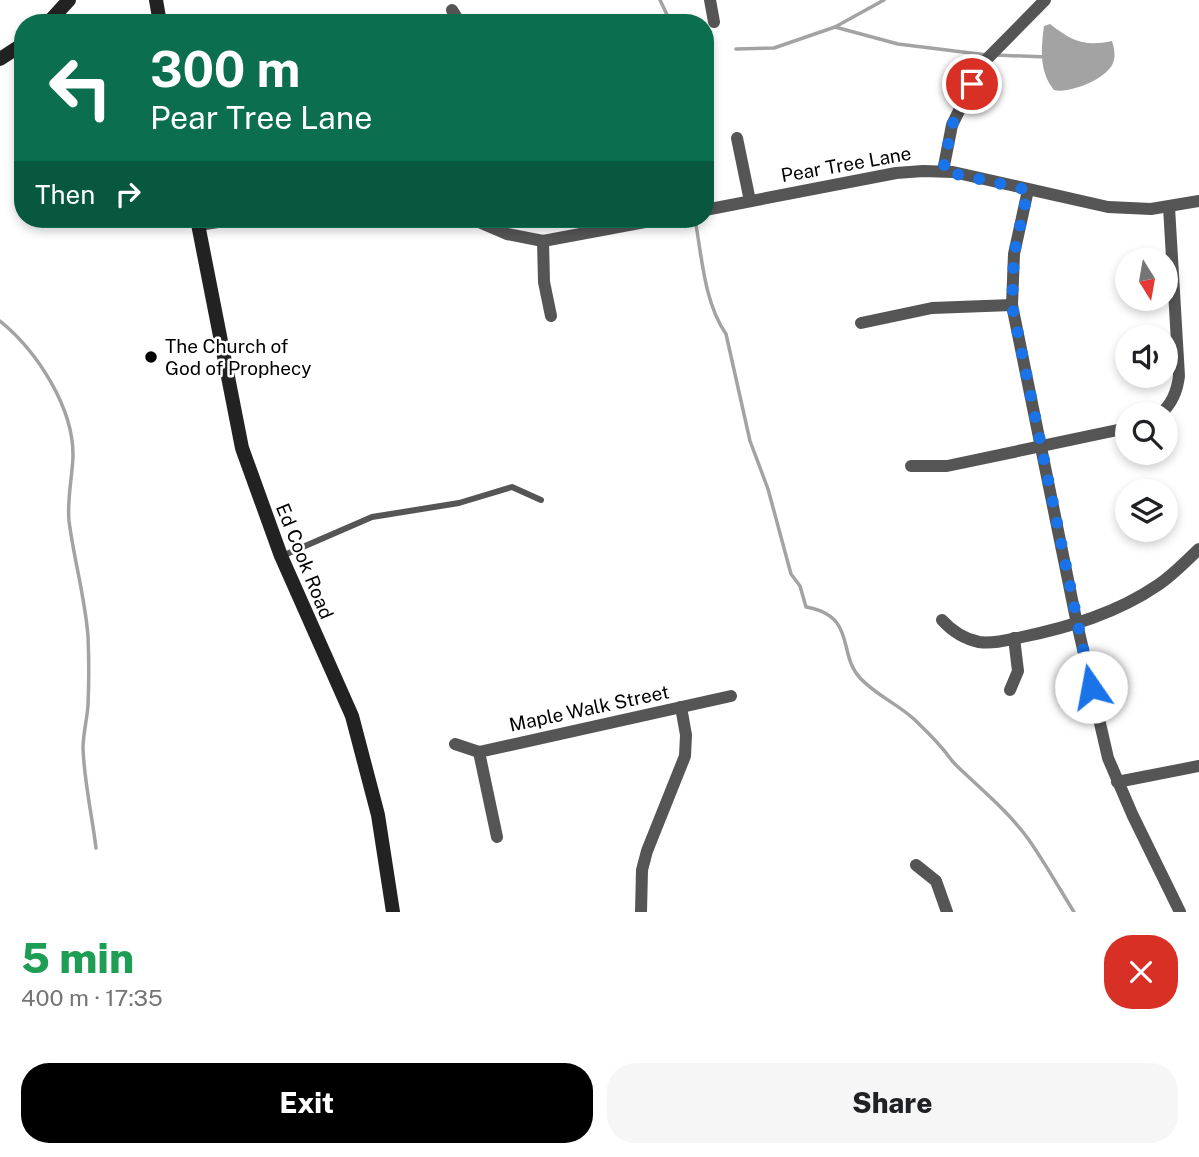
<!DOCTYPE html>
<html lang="en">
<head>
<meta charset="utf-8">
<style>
  body { margin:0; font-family:"Public Sans",sans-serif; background:#f6f6f6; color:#202124; height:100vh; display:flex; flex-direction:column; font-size:26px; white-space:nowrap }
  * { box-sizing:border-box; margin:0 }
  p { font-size:23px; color:#757577 }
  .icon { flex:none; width:38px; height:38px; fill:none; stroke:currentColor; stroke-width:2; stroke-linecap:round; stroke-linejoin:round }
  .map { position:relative; height:912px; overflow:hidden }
  .sheet { display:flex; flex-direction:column; background:#fff; flex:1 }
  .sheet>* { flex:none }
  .top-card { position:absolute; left:14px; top:14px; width:700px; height:214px; border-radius:28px; box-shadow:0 4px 10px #0003; background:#0b6e4f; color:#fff; overflow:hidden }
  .needle { width:46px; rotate:169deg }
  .buttons { position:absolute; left:1115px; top:248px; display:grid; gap:14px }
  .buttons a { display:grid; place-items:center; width:63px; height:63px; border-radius:50%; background:#fff; box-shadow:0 4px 10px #0003; font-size:35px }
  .pin { position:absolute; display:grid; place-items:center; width:60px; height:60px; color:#fff; margin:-30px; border:4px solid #fff; border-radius:50%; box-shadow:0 2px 7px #0007 }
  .me { position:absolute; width:77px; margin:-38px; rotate:348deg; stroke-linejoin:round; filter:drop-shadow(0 0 5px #0008) }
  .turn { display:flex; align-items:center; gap:24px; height:147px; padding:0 21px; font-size:32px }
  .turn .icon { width:91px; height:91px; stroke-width:2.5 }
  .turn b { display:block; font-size:49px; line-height:60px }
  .then { display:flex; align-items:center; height:66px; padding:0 21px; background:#0003; gap:14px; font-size:26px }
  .round { display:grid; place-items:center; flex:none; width:74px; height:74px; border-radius:28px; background:#f6f6f6 }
  .summary { display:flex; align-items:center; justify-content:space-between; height:119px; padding:0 21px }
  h1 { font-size:42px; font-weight:800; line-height:52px; color:#1e9e55 }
  .button { display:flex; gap:14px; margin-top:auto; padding:14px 21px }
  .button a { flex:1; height:80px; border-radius:28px; background:#000; color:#fff; font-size:28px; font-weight:800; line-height:80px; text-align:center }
  .button a+a { background:#f6f6f6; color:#202124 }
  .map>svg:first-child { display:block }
</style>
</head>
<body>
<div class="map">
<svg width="1199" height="912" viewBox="0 0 1199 912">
  <rect width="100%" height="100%" fill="#fff"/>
  <path fill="#a3a3a3" d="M1050,24C1072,41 1084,47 1112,41C1114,47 1116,56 1113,63C1107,79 1069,94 1054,90C1039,72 1041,48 1044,26Z"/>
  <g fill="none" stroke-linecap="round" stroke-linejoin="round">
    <g stroke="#a3a3a3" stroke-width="3.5">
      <path d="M660,0L671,23"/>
      <path d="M835,27L898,44L987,55"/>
      <path d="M736,49L774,48L835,27L884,0"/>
      <path d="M995,55L1047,57"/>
      <path d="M695,219C702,257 704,302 726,334L750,441L768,489L791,574L800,586L806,607C857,616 837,653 860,678C877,696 898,704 915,720C924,729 933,737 941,747C947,753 951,761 958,767C982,790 1009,812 1029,840C1045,863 1059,888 1074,912"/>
      <path d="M0,321C37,351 74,408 73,457C72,479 67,499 69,521C74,560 85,597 88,636C89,659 89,683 88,705C87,720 83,734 83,748C84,781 92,815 96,848"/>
    </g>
    <path stroke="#555" stroke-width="6" d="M282,556L372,517L459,503L512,487L541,500"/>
    <g stroke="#555" stroke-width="12">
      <path d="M710,0L714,22"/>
      <path d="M452,10L460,23"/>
      <path d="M737,138L750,201"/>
      <path d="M943,171L952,125L982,64L1045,0"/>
      <path d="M1028,190L1014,254L1012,305L1076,619L1108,758L1133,816L1180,912"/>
      <path d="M705,210L896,173L923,171L953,172L1108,207L1151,209L1199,201"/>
      <path d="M472,219L507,234L543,241L661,219"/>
      <path d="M198,225L238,219"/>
      <path d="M543,241L544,282L551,316"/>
      <path d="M861,323L932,308L1012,305"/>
      <path d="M1160,415C1172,403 1177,392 1179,376L1169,207"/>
      <path d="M911,466H947L1127,428"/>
      <path d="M942,620C952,631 964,639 979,642C993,644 1008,640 1022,637C1070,627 1117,613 1158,585C1173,575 1186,561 1199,549"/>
      <path d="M1010,690L1018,671L1014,638"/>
      <path d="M455,744L479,752L731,696"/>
      <path d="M479,752L497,837"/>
      <path d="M1117,782L1199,766"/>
      <path d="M916,865L936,881L947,912"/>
      <path d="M641,912L642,870L647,851L685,756L686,735L681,707"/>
    </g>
    <g stroke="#222" stroke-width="14">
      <path d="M156,0L160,23"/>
      <path d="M48,23L69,0"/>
      <path d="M0,59L23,44"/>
      <path d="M197,219L242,448L281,556L352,716L378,815L393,912"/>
    </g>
  </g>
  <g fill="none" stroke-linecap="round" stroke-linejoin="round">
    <path stroke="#1a73e8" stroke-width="12" stroke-dasharray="0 21.6" d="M972,84L952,125L943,171L1028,190L1014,254L1012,305L1091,687"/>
  </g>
  <circle fill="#000" stroke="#fff" stroke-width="2.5" cx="151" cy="357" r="7"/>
  <g text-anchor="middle" stroke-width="5" stroke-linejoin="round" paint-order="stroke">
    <g font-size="19" fill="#000" stroke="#fff">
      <text transform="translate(846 164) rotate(-10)" y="7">Pear Tree Lane</text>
      <text transform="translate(305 561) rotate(68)" y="7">Ed Cook Road</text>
      <text transform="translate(589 708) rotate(-12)" y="7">Maple Walk Street</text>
    </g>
    <g font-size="19" fill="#000" stroke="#fff" text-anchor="start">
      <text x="165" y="353">The Church of<tspan x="165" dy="22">God of Prophecy</tspan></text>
    </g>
  </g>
</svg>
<div class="buttons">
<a><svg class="needle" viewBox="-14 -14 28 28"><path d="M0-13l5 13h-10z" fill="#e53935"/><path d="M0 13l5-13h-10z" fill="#757577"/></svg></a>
<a><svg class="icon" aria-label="sound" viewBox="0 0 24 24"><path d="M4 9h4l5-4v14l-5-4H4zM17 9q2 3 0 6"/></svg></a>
<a><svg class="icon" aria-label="search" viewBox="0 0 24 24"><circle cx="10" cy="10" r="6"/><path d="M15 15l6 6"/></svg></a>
<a><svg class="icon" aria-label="layers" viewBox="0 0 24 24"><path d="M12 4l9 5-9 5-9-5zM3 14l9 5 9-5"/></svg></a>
</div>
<div class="pin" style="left:972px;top:84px;background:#d93025"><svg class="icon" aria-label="arrive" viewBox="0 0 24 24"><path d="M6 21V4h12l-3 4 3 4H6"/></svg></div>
<svg class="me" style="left:1091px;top:687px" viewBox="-20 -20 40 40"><circle r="19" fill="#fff"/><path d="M0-13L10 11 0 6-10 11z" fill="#1a73e8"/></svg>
<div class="top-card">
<div class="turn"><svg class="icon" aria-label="left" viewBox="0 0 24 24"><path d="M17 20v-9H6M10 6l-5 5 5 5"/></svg><div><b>300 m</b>Pear Tree Lane</div></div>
<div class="then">Then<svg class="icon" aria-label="right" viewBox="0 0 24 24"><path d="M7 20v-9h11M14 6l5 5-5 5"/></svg></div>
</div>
</div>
<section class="sheet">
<div class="summary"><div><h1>5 min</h1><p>400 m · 17:35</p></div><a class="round" style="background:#d93025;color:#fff"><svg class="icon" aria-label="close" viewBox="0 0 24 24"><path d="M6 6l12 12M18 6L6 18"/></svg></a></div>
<div class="button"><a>Exit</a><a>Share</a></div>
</section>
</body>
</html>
